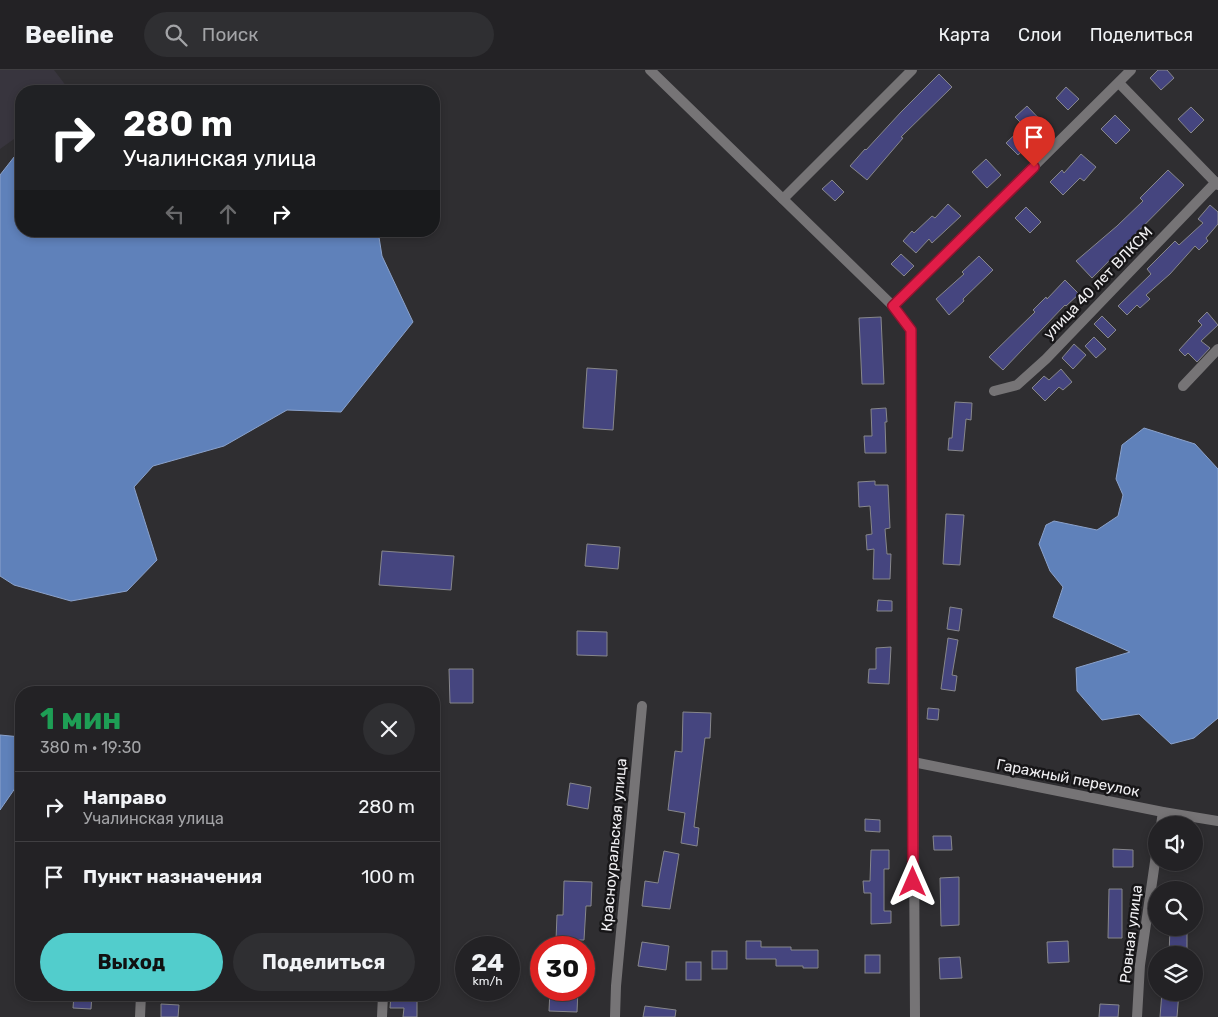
<!DOCTYPE html>
<html lang="ru">
<head>
<meta charset="utf-8">
<style>
  body { margin:0; font-family:Rubik,sans-serif; background:#2f2f32; color:#f1f3f6; height:100vh; display:flex; flex-direction:column; font-size:19px; white-space:nowrap }
  * { box-sizing:border-box; margin:0 }
  p { font-size:16px; color:#a3a4a7 }
  .icon { flex:none; width:28px; height:28px; fill:none; stroke:currentColor; stroke-width:2; stroke-linecap:round; stroke-linejoin:round }
  .map { position:relative; flex:1; overflow:hidden }
  .details { position:absolute; left:15px; top:616px; width:425px; height:315px; display:flex; flex-direction:column; background:#232225; border-radius:20px; box-shadow:0 2px 8px #0003,0 0 0 1px #403f42 }
  .details>* { flex:none }
  .banner { position:absolute; left:15px; top:15px; width:425px; height:152px; border-radius:20px; box-shadow:0 2px 8px #0003,0 0 0 1px #403f42; background:#202124; color:#fff; overflow:hidden }
  .controls { position:absolute; left:1148px; top:746px; display:grid; gap:10px }
  .controls a { display:grid; place-items:center; width:55px; height:55px; border-radius:50%; background:#232225; box-shadow:0 2px 8px #0003,0 0 0 1px #403f42; font-size:25px }
  .speed { position:absolute; left:455px; top:866px; display:flex; gap:10px; font-size:25px; font-weight:700; text-align:center }
  .speed>* { display:grid; place-content:center; width:65px; height:65px; border-radius:50%; background:#232225; box-shadow:0 2px 8px #0003,0 0 0 1px #403f42; line-height:1 }
  .speed small { font-size:12px; font-weight:400 }
  .speed .limit { border:8px solid #d22; background:#fff; color:#111 }
  .pin { position:absolute; display:grid; place-items:center; width:42px; height:42px; color:#fff; margin:-51px -21px; border-radius:50% 50% 50% 0; rotate:-45deg; box-shadow:0 0 5px #0007 }
  .pin .icon { rotate:45deg }
  .me { position:absolute; width:55px; margin:-28px; rotate:0deg; stroke-linejoin:round; filter:drop-shadow(0 0 4px #0008) }
  .turn { display:flex; align-items:center; gap:18px; height:105px; padding:0 25px; font-size:22px }
  .turn .icon { width:65px; height:65px; stroke-width:2.5 }
  .turn b { display:block; font-size:35px; line-height:42px }
  .lanes { display:flex; align-items:center; height:48px; padding:0 25px; background:#0003; justify-content:center; gap:25px; direction:ltr }
  .lanes .off { opacity:.35 }
  .round { display:grid; place-items:center; flex:none; width:52px; height:52px; border-radius:26px; background:#2f2f32 }
  .overview { display:flex; align-items:center; justify-content:space-between; height:85px; padding:0 25px }
  h1 { font-size:30px; font-weight:700; line-height:38px; color:#1e9e55 }
  .button { display:flex; gap:10px; margin-top:auto; padding:10px 25px }
  .button a { flex:1; height:58px; border-radius:30px; background:#52cdcc; color:#111; font-size:20px; font-weight:700; line-height:58px; text-align:center }
  .button a+a { background:#2f2f32; color:#f1f3f6 }
  ul { padding:0; list-style:none }
  li { display:flex; align-items:center; gap:15px; height:70px; padding:0 25px; border-top:1px solid #403f42 }
  li div { flex:1 }
  li b { display:block; font-size:19px }
  li em { font-style:normal }
  header { display:flex; align-items:center; gap:30px; box-sizing:border-box; height:70px; padding:0 25px; background:#232225; border-bottom:1px solid #403f42 }
  header strong { font-size:24px }
  nav { display:flex; gap:28px; margin-inline-start:auto; font-size:18px }
  .search { width:350px; height:45px; background:#2f2f32; display:flex; align-items:center; gap:12px; box-sizing:border-box; padding:0 18px; border-radius:28px; color:#a3a4a7; font-size:19px }
  .map>svg:first-child { display:block }
</style>
</head>
<body>
<header>
<strong>Beeline</strong>
<div class="search"><svg class="icon" aria-label="search" viewBox="0 0 24 24"><circle cx="10" cy="10" r="6"/><path d="M15 15l6 6"/></svg>Поиск</div>
<nav><a>Карта</a><a>Слои</a><a>Поделиться</a></nav>
</header>
<div class="map">
<svg width="1218" height="947" viewBox="0 0 1218 947">
  <rect width="100%" height="100%" fill="#2f2e31"/>
  <path fill="#38353e" d="M0,0H54L70,21H21V64L0,79Z"/>
  <g fill="#5f81ba" stroke="#8ba2cb">
    <path d="M21,80V161H378L382,186L413,252L341,342L287,340L224,376L153,396L134,417L157,490L127,521L71,531L14,515L0,506V105L18,82Z"/>
    <path d="M1144,358L1195,374L1218,399V648L1194,668L1171,674L1139,644L1102,650L1077,621L1076,598L1130,582L1053,547L1063,517L1050,501L1039,474L1046,455L1054,451L1097,460L1118,446L1123,425L1116,409L1122,375Z"/>
    <path d="M0,665L21,667V697L18,714L0,740Z"/>
  </g>
  <g fill="#45457f" stroke="#87878b">
    <path d="M1158,0H1167L1174,8L1161,20L1150,8Z"/>
    <path d="M939,4L952,17L901,67L903,68L867,110L850,96L865,79L866,80L901,42Z"/>
    <path d="M1066,17L1079,29L1068,40L1056,28Z"/>
    <path d="M1027,36L1049,59L1037,70L1036,68L1018,85L1006,73L1024,56L1015,47Z"/>
    <path d="M1191,37L1204,50L1191,63L1178,49Z"/>
    <path d="M1115,45L1130,60L1116,74L1101,59Z"/>
    <path d="M1081,84L1096,97L1084,111L1080,108L1063,125L1050,112L1062,100L1064,103Z"/>
    <path d="M986,89L1001,105L987,118L972,102Z"/>
    <path d="M1168,100L1184,115L1092,208L1076,191L1117,156L1143,131L1140,128Z"/>
    <path d="M832,110L844,122L835,131L822,119Z"/>
    <path d="M948,134L961,146L932,173L929,169L916,183L903,171L912,161L914,163L932,146L935,148Z"/>
    <path d="M1210,135L1218,142V154L1206,168L1208,171L1199,180L1195,176L1170,204L1146,225L1150,229L1140,238L1137,235L1127,245L1118,236L1151,204L1147,199L1175,171L1179,175L1203,153L1198,149Z"/>
    <path d="M1026,137L1041,152L1030,163L1015,148Z"/>
    <path d="M901,184L914,196L904,206L891,194Z"/>
    <path d="M979,186L993,200L963,229L964,231L949,245L936,229L964,204L962,202Z"/>
    <path d="M1065,210L1079,224L1066,236L1065,235L1003,300L989,287L1035,242L1033,240L1046,227L1047,229Z"/>
    <path d="M1207,242L1218,255L1201,271L1210,278L1197,292L1188,283L1185,286L1179,280L1202,255L1198,251Z"/>
    <path d="M1102,246L1116,260L1108,268L1094,254Z"/>
    <path d="M881,247L884,314H862L859,248Z"/>
    <path d="M1094,267L1106,279L1096,288L1085,276Z"/>
    <path d="M1074,274L1086,285L1073,299L1062,288Z"/>
    <path d="M587,298L617,300L613,360L583,358Z"/>
    <path d="M1061,299L1072,312L1063,320L1059,317L1045,331L1032,318L1044,306L1049,310Z"/>
    <path d="M955,332L972,333L971,350L966,349L963,381L948,380L949,368H952Z"/>
    <path d="M886,338L887,352H885L886,383H865L864,366H872L871,339Z"/>
    <path d="M875,411V415H888L890,458L885,459L887,484H891L890,509H873L874,479L867,480L866,465L872,464L870,436L859,437L858,412Z"/>
    <path d="M946,444L964,445L960,495L943,494Z"/>
    <path d="M587,474L620,477L618,499L585,496Z"/>
    <path d="M382,481L454,486L451,520L379,515Z"/>
    <path d="M878,530L892,531V541H877Z"/>
    <path d="M950,537L962,539L959,561L947,559Z"/>
    <path d="M577,561L607,562V586L577,585Z"/>
    <path d="M948,568L958,570L952,605L957,606L955,621L941,619Z"/>
    <path d="M891,577L889,614L868,613L869,599H876V578Z"/>
    <path d="M449,599H473V633H450Z"/>
    <path d="M928,638L939,639L938,650L927,649Z"/>
    <path d="M683,642L711,643L710,668H705L694,757L699,758L697,776L681,773L685,743L668,740L675,681L682,682Z"/>
    <path d="M570,713L591,717L588,739L567,735Z"/>
    <path d="M865,749L880,750V762L865,761Z"/>
    <path d="M933,766H951L952,780H934Z"/>
    <path d="M1113,779L1133,780V797H1113Z"/>
    <path d="M871,780H889V799H884V841H891V853L871,854V823H864L863,811H870Z"/>
    <path d="M664,781L679,784L670,839L642,836L645,811L658,813Z"/>
    <path d="M959,807V855L941,856L940,808Z"/>
    <path d="M564,811L592,812L591,836H586L584,870H556L557,845H563Z"/>
    <path d="M1109,819H1122V868H1108Z"/>
    <path d="M1170,858H1187V885H1169Z"/>
    <path d="M746,871H761V877H791V880H818V898H803V896H776V889H746Z"/>
    <path d="M1068,871L1069,892L1048,893L1047,872Z"/>
    <path d="M642,872L669,876L666,900L638,896Z"/>
    <rect x="712" y="881" width="15" height="18"/>
    <rect x="865" y="885" width="15" height="18"/>
    <path d="M960,887L962,908L940,909L939,888Z"/>
    <rect x="686" y="892" width="15" height="18"/>
    <path d="M550,920H578L577,942L549,941Z"/>
    <path d="M1162,922H1179L1177,947H1160Z"/>
    <path d="M74,925H92L91,939L73,938Z"/>
    <path d="M391,925H417V947H403L404,938H390Z"/>
    <path d="M161,934L179,935L178,947H161Z"/>
    <path d="M1100,934L1119,935L1118,947H1099Z"/>
    <path d="M645,936L676,940L675,947H643Z"/>
  </g>
  <g fill="none" stroke-linecap="round" stroke-linejoin="round">
    <g stroke="#767476" stroke-width="10">
      <path d="M650,0L893,236L911,260L915,947"/>
      <path d="M1119,13L1218,115"/>
      <path d="M783,129L912,0"/>
      <path d="M893,236L1131,0"/>
      <path d="M1183,316L1218,279"/>
      <path d="M994,321L1017,315L1046,289L1216,112"/>
      <path d="M913,692L1163,742L1218,751"/>
      <path d="M1161,755L1163,742"/>
      <path d="M140,947L141,925"/>
      <path d="M382,947L383,925"/>
      <path d="M615,947L616,916L642,636"/>
      <path d="M1137,947L1140,895L1156,785"/>
    </g>
  </g>
  <g fill="none" stroke-linecap="round" stroke-linejoin="round">
    <defs>
      <path id="route" d="M913,812L911,260L893,236L1034,97"/>
    </defs>
    <use href="#route" stroke="#92132f" stroke-width="12"/>
    <use href="#route" stroke="#e11d48" stroke-width="9"/>
  </g>
  <g text-anchor="middle" stroke-width="5" stroke-linejoin="round" paint-order="stroke">
    <g font-size="15" fill="#f1f0f3" stroke="#171618">
      <text transform="translate(1098 213) rotate(-46)" y="5">улица 40 лет ВЛКСМ</text>
      <text transform="translate(1068 708) rotate(11)" y="5">Гаражный переулок</text>
      <text transform="translate(614 775) rotate(-85)" y="5">Красноуральская улица</text>
      <text transform="translate(1131 864) rotate(-83)" y="5">Ровная улица</text>
    </g>
  </g>
</svg>
<div class="controls">
<a><svg class="icon" aria-label="sound" viewBox="0 0 24 24"><path d="M4 9h4l5-4v14l-5-4H4zM17 9q2 3 0 6"/></svg></a>
<a><svg class="icon" aria-label="search" viewBox="0 0 24 24"><circle cx="10" cy="10" r="6"/><path d="M15 15l6 6"/></svg></a>
<a><svg class="icon" aria-label="layers" viewBox="0 0 24 24"><path d="M12 4l9 5-9 5-9-5zM3 14l9 5 9-5"/></svg></a>
</div>
<div class="speed"><div>24<small>km/h</small></div><div class="limit">30</div></div>
<div class="pin" style="left:1034px;top:97px;background:#d93025"><svg class="icon" aria-label="arrive" viewBox="0 0 24 24"><path d="M6 21V4h12l-3 4 3 4H6"/></svg></div>
<svg class="me" style="left:913px;top:812px" viewBox="-20 -20 40 40"><path d="M0-17L14 15 0 8-14 15z" fill="#e11d48" stroke="#fff" stroke-width="4"/></svg>
<div class="banner">
<div class="turn"><svg class="icon" aria-label="right" viewBox="0 0 24 24"><path d="M7 20v-9h11M14 6l5 5-5 5"/></svg><div><b>280 m</b>Учалинская улица</div></div>
<div class="lanes"><svg class="icon off" aria-label="left" viewBox="0 0 24 24"><path d="M17 20v-9H6M10 6l-5 5 5 5"/></svg><svg class="icon off" aria-label="ahead" viewBox="0 0 24 24"><path d="M12 20V5M6 11l6-6 6 6"/></svg><svg class="icon" aria-label="right" viewBox="0 0 24 24"><path d="M7 20v-9h11M14 6l5 5-5 5"/></svg></div>
</div>
<section class="details">
<div class="overview"><div><h1>1 мин</h1><p>380 m · 19:30</p></div><a class="round"><svg class="icon" aria-label="close" viewBox="0 0 24 24"><path d="M6 6l12 12M18 6L6 18"/></svg></a></div>
<ul>
<li><svg class="icon" aria-label="right" viewBox="0 0 24 24"><path d="M7 20v-9h11M14 6l5 5-5 5"/></svg><div><b>Направо</b><p>Учалинская улица</p></div><em>280 m</em></li>
<li><svg class="icon" aria-label="arrive" viewBox="0 0 24 24"><path d="M6 21V4h12l-3 4 3 4H6"/></svg><div><b>Пункт назначения</b></div><em>100 m</em></li>
</ul>
<div class="button"><a>Выход</a><a>Поделиться</a></div>
</section>
</div>
</body>
</html>
